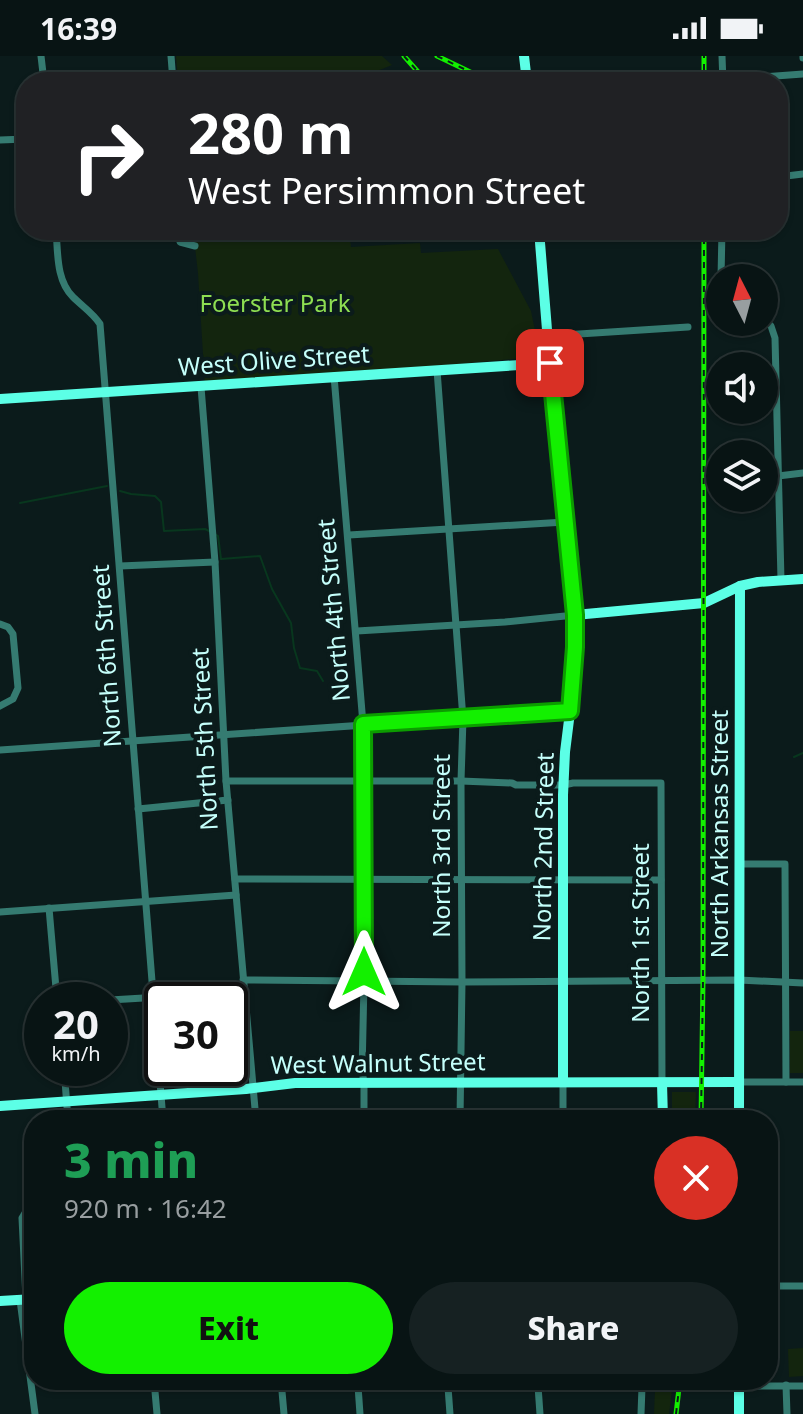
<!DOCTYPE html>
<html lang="en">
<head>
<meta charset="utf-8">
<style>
  body { margin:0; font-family:"Noto Sans",sans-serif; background:#162122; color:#f1f3f6; height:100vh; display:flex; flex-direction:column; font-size:30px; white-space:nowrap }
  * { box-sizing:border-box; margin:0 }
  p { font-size:26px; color:#989ea0 }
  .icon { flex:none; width:44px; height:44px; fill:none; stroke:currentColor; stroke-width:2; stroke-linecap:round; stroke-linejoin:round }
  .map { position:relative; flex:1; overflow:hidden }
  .side { position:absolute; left:24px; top:1054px; width:754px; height:280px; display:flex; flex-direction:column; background:#081414; border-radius:32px; box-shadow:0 2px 6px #0004,0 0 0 2px #293334 }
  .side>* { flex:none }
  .banner { position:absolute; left:16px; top:16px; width:772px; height:168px; border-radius:32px; box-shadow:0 2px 6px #0004,0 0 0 2px #293334; background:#202124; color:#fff; overflow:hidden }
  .needle { width:52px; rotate:354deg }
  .buttons { position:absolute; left:706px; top:208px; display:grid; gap:16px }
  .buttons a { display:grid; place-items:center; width:72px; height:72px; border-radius:50%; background:#081414; box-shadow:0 2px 6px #0004,0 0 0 2px #293334; font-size:40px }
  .speed { position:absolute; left:24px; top:926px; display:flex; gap:16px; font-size:40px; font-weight:700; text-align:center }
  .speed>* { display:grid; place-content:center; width:104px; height:104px; border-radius:50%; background:#081414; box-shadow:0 2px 6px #0004,0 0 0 2px #293334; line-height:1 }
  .speed small { font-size:20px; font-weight:400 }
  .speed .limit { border:4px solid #111; border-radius:12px; background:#fff; color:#111 }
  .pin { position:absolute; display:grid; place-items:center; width:68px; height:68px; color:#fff; margin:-34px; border-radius:16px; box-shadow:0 4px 12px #0006 }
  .me { position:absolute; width:88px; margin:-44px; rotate:0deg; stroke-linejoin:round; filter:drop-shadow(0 0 6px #0008) }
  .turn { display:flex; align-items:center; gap:28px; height:168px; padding:0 40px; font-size:36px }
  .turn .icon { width:104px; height:104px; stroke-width:2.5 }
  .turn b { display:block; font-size:56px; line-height:68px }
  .round { display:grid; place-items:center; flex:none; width:84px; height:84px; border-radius:42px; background:#162122 }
  .overview { display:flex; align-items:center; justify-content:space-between; height:136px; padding:0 40px }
  h1 { font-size:48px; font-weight:800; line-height:60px; color:#1e9e55 }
  .cta { display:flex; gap:16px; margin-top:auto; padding:16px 40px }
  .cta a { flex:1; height:92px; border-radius:48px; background:#13f000; color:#111; font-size:32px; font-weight:800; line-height:92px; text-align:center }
  .cta a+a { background:#162122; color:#f1f3f6 }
  .status { display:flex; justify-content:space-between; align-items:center; height:56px; padding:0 40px; background:#081414; direction:ltr }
  .status svg { height:22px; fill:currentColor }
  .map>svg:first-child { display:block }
</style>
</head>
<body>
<div class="status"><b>16:39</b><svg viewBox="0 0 49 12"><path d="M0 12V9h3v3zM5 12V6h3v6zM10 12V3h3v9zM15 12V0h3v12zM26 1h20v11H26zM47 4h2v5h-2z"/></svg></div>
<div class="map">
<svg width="803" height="1358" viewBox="0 0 803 1358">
  <rect width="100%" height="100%" fill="#0b1b1b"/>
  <g fill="#13250e">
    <path d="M176,0H382L392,9L350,26H178Z"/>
    <path d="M193,174H349L351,191L420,187L421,197L498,193L531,255L539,294L535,301L205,331L198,217Z"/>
    <rect x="790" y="975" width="13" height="42"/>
    <path d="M672,1036H696L695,1064H672Z"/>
    <path d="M803,1292V1320L789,1321L788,1293Z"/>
    <path d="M655,1334H672L669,1358H654Z"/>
  </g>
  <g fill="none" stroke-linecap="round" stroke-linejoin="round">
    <g stroke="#08371e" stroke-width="2">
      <path d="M120,435L131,438L155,440L161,446L164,475L205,473L209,475"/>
      <path d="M20,447L107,430"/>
      <path d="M215,478L218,480L221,503L260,500L272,533L291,567L294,592L300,612L317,615L323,625"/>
      <path d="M794,701L803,697"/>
    </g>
    <g stroke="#357b71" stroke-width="7">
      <path d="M41,0L44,26"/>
      <path d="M171,0L173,26"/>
      <path d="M722,0L723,26"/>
      <path d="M803,0V2"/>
      <path d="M723,24L803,18"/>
      <path d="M0,84L26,83"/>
      <path d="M778,121L803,118"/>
      <path d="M56,174C58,197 56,224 73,241C82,250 93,257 100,268L163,1064"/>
      <path d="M179,174L180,186L195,190"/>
      <path d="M721,222L722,174"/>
      <path d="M720,247V254"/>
      <path d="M764,263L771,270L775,282L781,524"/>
      <path d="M548,280L688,271"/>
      <path d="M437,314L463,663L461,725L462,926L460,1064"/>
      <path d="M334,320L363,668L364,926L362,1017L364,1025V1064"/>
      <path d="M201,331L215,506L226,725L256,1064"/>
      <path d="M778,420L803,417"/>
      <path d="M349,479L565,466"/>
      <path d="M120,510L215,506"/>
      <path d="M0,568L8,571L13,578L18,632L13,643L0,650"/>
      <path d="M357,575L505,566L575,559"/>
      <path d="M0,694L570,655"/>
      <path d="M226,725H461L512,727L516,729H564L573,727H661L662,1027"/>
      <path d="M138,753L228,744"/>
      <path d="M741,808H785L786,1026"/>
      <path d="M235,823L661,824"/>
      <path d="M49,852L57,944"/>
      <path d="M0,856L236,839"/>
      <path d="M243,924L462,926L739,924L803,927"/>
      <path d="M110,944L244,936"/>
      <path d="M64,1012L68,1064"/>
      <path d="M739,1026H803"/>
      <path d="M563,1064V1026"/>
      <path d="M768,1230H803"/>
      <path d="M26,1243L22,1162L25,1157L34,1153"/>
      <path d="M20,1244L35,1358"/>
      <path d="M154,1324L157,1358"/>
      <path d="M281,1324L284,1358"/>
      <path d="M786,1329L787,1358"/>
      <path d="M282,1330H803"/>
      <path d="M358,1330L360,1358"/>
      <path d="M538,1330L540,1358"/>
      <path d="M448,1331L450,1358"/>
      <path d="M641,1358L642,1331"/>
    </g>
    <g stroke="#5cffe6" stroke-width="10">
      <path d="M524,0L527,26"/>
      <path d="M539,174L554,361L575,559L573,632L565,696L563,739V1026"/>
      <path d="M0,343L550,307"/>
      <path d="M575,559L704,547L740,530L758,526L803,523"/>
      <path d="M662,1027L663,1064"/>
      <path d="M0,1050L246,1033L295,1027L739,1026"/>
      <path d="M739,1064L740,530"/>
      <path d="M0,1245L34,1243"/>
      <path d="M663,1324L664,1330"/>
      <path d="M739,1324V1358"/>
    </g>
    <defs>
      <g id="rail">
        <path d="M404,0L427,26"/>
        <path d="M437,0L491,26"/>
        <path d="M704,26V0"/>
        <path d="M701,1064L703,924L704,174"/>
        <path d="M676,1358L680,1324"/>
      </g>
    </defs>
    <use href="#rail" stroke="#13f000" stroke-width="5"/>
    <use href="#rail" stroke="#0b1b1b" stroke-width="2" stroke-dasharray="6" stroke-linecap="butt"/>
  </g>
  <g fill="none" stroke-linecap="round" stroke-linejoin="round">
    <defs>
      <path id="route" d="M364,916L363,668L570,655L575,591V559L550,307"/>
    </defs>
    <use href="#route" stroke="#0c9c00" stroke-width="20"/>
    <use href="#route" stroke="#13f000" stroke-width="14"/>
  </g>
  <g text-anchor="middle" stroke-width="8" stroke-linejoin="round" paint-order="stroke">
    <g font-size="24" fill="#8ede52" stroke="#0b1b1b">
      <text x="275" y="256">Foerster Park</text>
    </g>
    <g font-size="24" fill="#c5fffb" stroke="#0b1b1b">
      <text transform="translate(274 305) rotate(-4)" y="8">West Olive Street</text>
      <text transform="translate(334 554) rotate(-95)" y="8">North 4th Street</text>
      <text transform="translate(107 600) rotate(-94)" y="8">North 6th Street</text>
      <text transform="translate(205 683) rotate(-93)" y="8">North 5th Street</text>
      <text transform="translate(720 778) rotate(-90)" y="8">North Arkansas Street</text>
      <text transform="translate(442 790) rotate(-90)" y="8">North 3rd Street</text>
      <text transform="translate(544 791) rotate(-89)" y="8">North 2nd Street</text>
      <text transform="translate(641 877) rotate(-90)" y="8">North 1st Street</text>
      <text transform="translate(378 1008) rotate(-1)" y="8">West Walnut Street</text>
    </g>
  </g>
</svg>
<div class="buttons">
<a><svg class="needle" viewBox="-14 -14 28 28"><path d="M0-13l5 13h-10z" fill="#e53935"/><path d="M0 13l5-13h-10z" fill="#989ea0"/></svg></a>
<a><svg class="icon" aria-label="sound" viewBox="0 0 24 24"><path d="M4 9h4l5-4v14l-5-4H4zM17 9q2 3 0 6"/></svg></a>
<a><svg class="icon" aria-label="layers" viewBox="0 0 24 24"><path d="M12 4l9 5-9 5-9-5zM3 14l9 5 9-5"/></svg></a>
</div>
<div class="speed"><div>20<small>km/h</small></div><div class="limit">30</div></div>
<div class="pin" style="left:550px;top:307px;background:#d93025"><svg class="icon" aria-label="arrive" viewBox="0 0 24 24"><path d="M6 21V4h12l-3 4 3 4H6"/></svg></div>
<svg class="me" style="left:364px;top:916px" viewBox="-20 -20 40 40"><path d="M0-17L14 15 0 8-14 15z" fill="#13f000" stroke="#fff" stroke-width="4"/></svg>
<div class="banner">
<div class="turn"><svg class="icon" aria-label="right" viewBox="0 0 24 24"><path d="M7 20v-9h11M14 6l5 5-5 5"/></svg><div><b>280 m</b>West Persimmon Street</div></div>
</div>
<section class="side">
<div class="overview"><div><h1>3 min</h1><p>920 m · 16:42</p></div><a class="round" style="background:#d93025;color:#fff"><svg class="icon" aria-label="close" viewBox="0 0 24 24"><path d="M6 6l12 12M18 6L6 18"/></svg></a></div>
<div class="cta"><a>Exit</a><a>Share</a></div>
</section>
</div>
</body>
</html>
